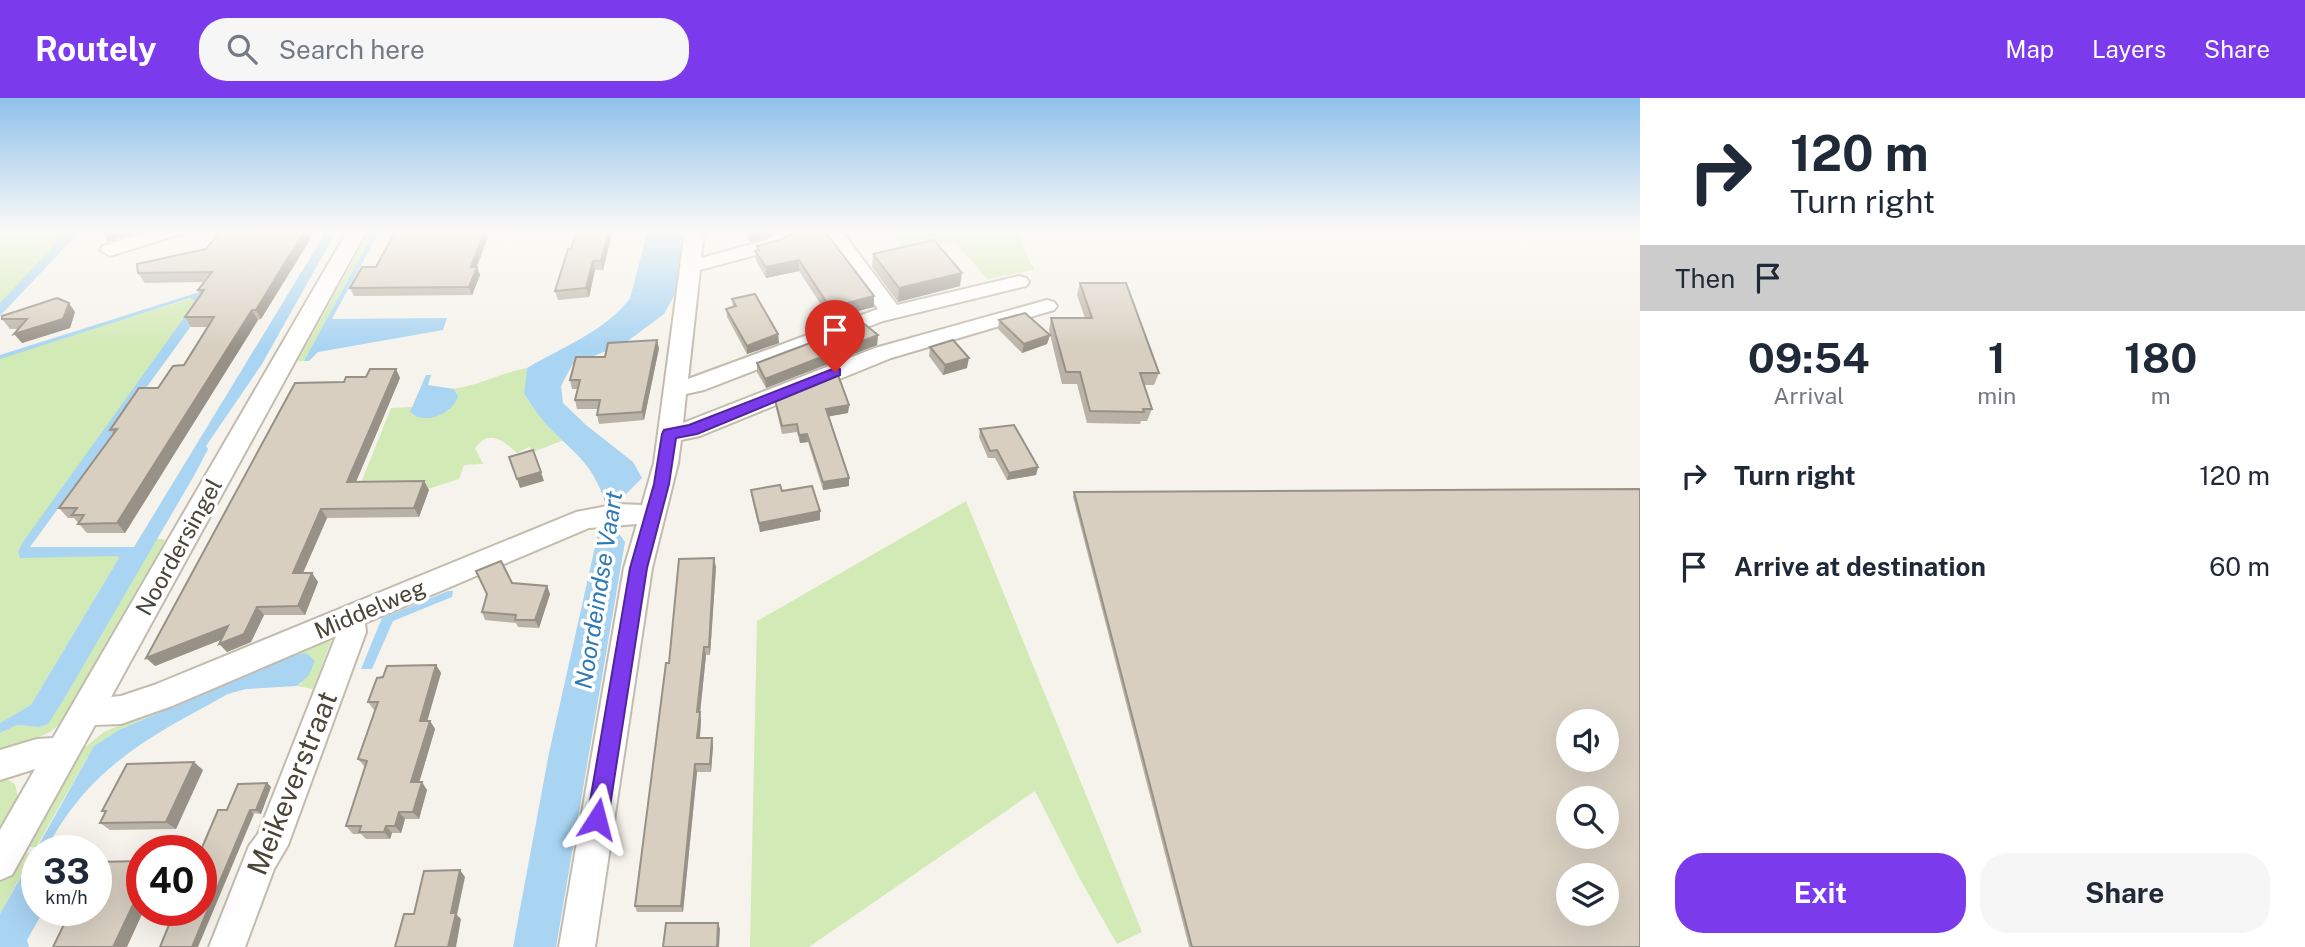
<!DOCTYPE html>
<html lang="en">
<head>
<meta charset="utf-8">
<style>
  body { margin:0; font-family:"Public Sans",sans-serif; background:#f6f6f7; color:#1f2937; height:100vh; display:flex; flex-direction:column; font-size:26px; white-space:nowrap }
  * { box-sizing:border-box; margin:0 }
  p { font-size:23px; color:#747a83 }
  .icon { flex:none; width:38px; height:38px; fill:none; stroke:currentColor; stroke-width:2; stroke-linecap:round; stroke-linejoin:round }
  .map { position:relative; flex:1; overflow:hidden }
  .panel { display:flex; flex-direction:column; background:#fff; width:665px }
  .panel>* { flex:none }
  .hud { background:#fff; color:#1f2937; overflow:hidden }
  .controls { position:absolute; left:1556px; top:611px; display:grid; gap:14px }
  .controls a { display:grid; place-items:center; width:63px; height:63px; border-radius:50%; background:#fff; box-shadow:0 7px 28px #0002; font-size:35px }
  .speed { position:absolute; left:21px; top:737px; display:flex; gap:14px; font-size:35px; font-weight:700; text-align:center }
  .speed>* { display:grid; place-content:center; width:91px; height:91px; border-radius:50%; background:#fff; box-shadow:0 7px 28px #0002; line-height:1 }
  .speed small { font-size:18px; font-weight:400 }
  .speed .limit { border:10px solid #d22; background:#fff; color:#111 }
  .pin { position:absolute; display:grid; place-items:center; width:60px; height:60px; color:#fff; margin:-72px -30px; border-radius:50% 50% 50% 0; rotate:-45deg; box-shadow:0 0 7px #0007 }
  .pin .icon { rotate:45deg }
  .me { position:absolute; width:77px; margin:-38px; rotate:9deg; stroke-linejoin:round; filter:drop-shadow(0 0 5px #0008) }
  .turn { display:flex; align-items:center; gap:24px; height:147px; padding:0 35px; font-size:32px }
  .turn .icon { width:91px; height:91px; stroke-width:2.5 }
  .turn b { display:block; font-size:49px; line-height:60px }
  .then { display:flex; align-items:center; height:66px; padding:0 35px; background:#0003; gap:14px; font-size:26px }
  .eta { display:flex; justify-content:space-evenly; align-items:center; height:119px; text-align:center }
  .eta b { font-size:42px; font-weight:700; line-height:49px }
  .action { display:flex; gap:14px; margin-top:auto; padding:14px 35px }
  .action a { flex:1; height:80px; border-radius:28px; background:#7c3aed; color:#fff; font-size:28px; font-weight:700; line-height:80px; text-align:center }
  .action a+a { background:#f6f6f7; color:#1f2937 }
  ul { padding:0; list-style:none }
  li { display:flex; align-items:center; gap:21px; height:91px; padding:0 35px }
  li div { flex:1 }
  li b { display:block; font-size:26px }
  li em { font-style:normal }
  header { display:flex; align-items:center; gap:42px; box-sizing:border-box; height:98px; padding:0 35px; background:#7c3aed; color:#fff }
  header strong { font-size:33px }
  nav { display:flex; gap:38px; margin-inline-start:auto; font-size:24px }
  .search { width:490px; height:63px; background:#f6f6f7; display:flex; align-items:center; gap:18px; box-sizing:border-box; padding:0 24px; border-radius:28px; color:#747a83; font-size:26px }
  main { display:flex; flex:1; min-height:0 }
  .map>svg:first-child { display:block }
</style>
</head>
<body>
<header>
<strong>Routely</strong>
<div class="search"><svg class="icon" aria-label="search" viewBox="0 0 24 24"><circle cx="10" cy="10" r="6"/><path d="M15 15l6 6"/></svg>Search here</div>
<nav><a>Map</a><a>Layers</a><a>Share</a></nav>
</header>
<main>
<div class="map">
<svg width="1640" height="849" viewBox="0 0 1640 849">
  <rect width="100%" height="100%" fill="#f6f3ec"/>
  <g fill="#d2eab5">
    <path d="M0,132H73L0,209Z"/>
    <path d="M369,132H375L304,263H298L358,154L353,148L365,139Z"/>
    <path d="M891,132H1015L1034,172L987,181L956,145L905,152Z"/>
    <path d="M203,197L18,454L118,458L119,460L31,607L0,625V258Z"/>
    <path d="M527,270L524,297L542,322L564,342L533,354L529,349L517,355C503,342 489,331 475,350L483,366L464,367L459,381L431,390H359L391,310L412,309L411,316C425,322 436,319 449,312L457,295L454,291C480,287 501,275 527,270Z"/>
    <path d="M966,403L1142,834L1117,846L1081,783L1035,693L809,849H750L757,523Z"/>
    <path d="M157,441H165L164,445L100,555L105,560L69,620L48,635L0,656V635L17,627L39,629L48,625Z"/>
    <path d="M334,535L313,591L297,588L302,585L291,558L119,632L94,648L36,749H20L74,658L104,634Z"/>
    <path d="M3,679L15,686L19,703L0,740V680Z"/>
    <path d="M33,755L0,816V785L17,756Z"/>
  </g>
  <g fill="#a9d4f2">
    <path d="M69,132H81L0,218V205Z"/>
    <path d="M327,132H337L262,266L206,348L208,351L195,376L64,601L48,626L39,629L17,627L0,635V625L31,607L119,460L117,458L20,460L18,454L23,444L196,203L190,200L0,261V257L212,190L189,231L30,449H134Z"/>
    <path d="M375,132H380L332,221L447,220L443,232L318,254L309,263H304Z"/>
    <path d="M648,132H683L675,196L664,216L625,245L572,267L561,288L563,305L586,327L633,364L642,380L623,399L614,429L625,444L556,849H513L549,655L605,404C592,363 571,353 544,324C537,316 531,306 524,296L527,270C561,250 607,232 630,200Z"/>
    <path d="M426,277H431L428,287L454,291L458,298C453,316 424,328 410,314Z"/>
    <path d="M448,493H453L452,499L393,523L372,571H361L382,520Z"/>
    <path d="M306,555L315,563L309,577L297,588L246,591L228,596C149,639 89,669 46,752H37V812H44L27,842L29,849H0V816L94,648L119,632L291,558Z"/>
  </g>
  <g fill="none" stroke-linecap="round" stroke-linejoin="round">
    <defs>
      <g id="minor">
        <path d="M152,132H182L180,136L110,158L100,152L103,148Z"/>
        <path d="M348,132H367L111,599L121,598L154,587L576,414L618,406L642,407L654,365L685,132H704L701,160L767,142L785,132H809L781,150L700,172L688,281L878,211L822,132H841L897,207L1019,178L1026,180L1029,184L1026,188L883,223L704,292L686,296L683,325L875,250L1047,202L1054,204L1057,208L1054,212L891,260L700,338L681,342L678,365L652,470L595,849H559L624,470L637,426L589,430L365,525L366,534L288,747L274,771L245,849H209L249,748L258,736L336,538L172,608L121,626L95,627L12,777L0,782V732L35,671L0,682V652L37,641L53,640Z"/>
      </g>
    </defs>
    <use href="#minor" stroke="#c2bbae" stroke-width="4"/>
    <use href="#minor" fill="#fff" fill-rule="evenodd"/>
  </g>
  <g fill="#bab2a6">
    <path d="M221,132H316L261,221L258,222L125,435H87L74,420H68L59,410L114,337L110,332L184,267L208,229H191L185,219L200,197L198,192L204,184L145,185L138,175L206,151Z"/>
    <path d="M396,132H486L488,139L477,169L480,177L472,197L354,198L350,190L376,169Z"/>
    <path d="M744,132H779L766,140L750,144Z"/>
    <path d="M612,136L603,172H595L589,199L558,202L555,193L571,151Z"/>
    <path d="M782,141L874,209L846,216V220L833,225L799,173L766,180L756,163L755,153L757,152V148Z"/>
    <path d="M873,156L960,188L898,204L872,169Z"/>
    <path d="M1080,185L1159,275L1154,287H1144L1152,311L1147,323H1141L1140,326L1087,325L1077,286H1062L1049,232L1051,220H1085L1077,197Z"/>
    <path d="M732,201L778,236L779,245L747,256L727,219L726,211L733,209Z"/>
    <path d="M75,214L70,230L22,245L19,231H10L2,221Z"/>
    <path d="M999,222L1050,237L1047,246L1022,255L998,231Z"/>
    <path d="M878,237L877,247L766,290L757,274V265Z"/>
    <path d="M930,249L967,270L943,277L929,258Z"/>
    <path d="M659,250L644,322L599,326L597,317L598,311H577L575,302L578,291H572L570,282L605,259Z"/>
    <path d="M396,271L400,280L356,384L424,383L429,392L419,419L327,420L303,475H312L318,484L305,517H264L251,544L227,554L221,542L155,568L344,284L366,279Z"/>
    <path d="M775,302L849,307L848,315L829,318L849,380V388L823,392L808,344L800,345L797,334L782,336L776,310Z"/>
    <path d="M980,331L1038,369L1036,377L1007,382L995,360H988L979,339Z"/>
    <path d="M751,392L782,393L820,422L760,434L752,401Z"/>
    <path d="M1074,394L1640,849H1189L1073,399Z"/>
    <path d="M716,469L710,557H706L700,615L701,623L700,640H712L713,648L711,674H697L683,814H637L635,808Z"/>
    <path d="M512,485L547,488L550,496L539,530L518,529L516,525L485,522L482,514Z"/>
    <path d="M436,567L441,575L427,623H430L435,631L419,684L427,692L419,721H405L401,735H392L390,741H366L361,736H353L346,728L365,669L358,661L375,612H374L368,604L383,579Z"/>
    <path d="M203,672L176,731L110,732L100,725L105,715L102,713Z"/>
    <path d="M267,685L271,689L261,716L227,712Z"/>
  </g>
  <g fill="#979187">
    <path d="M101,132H142L108,144Z"/>
    <path d="M305,132H316L261,221L256,212Z"/>
    <path d="M485,132L488,139L473,177L471,169Z"/>
    <path d="M609,132H611L612,136L603,172L601,163Z"/>
    <path d="M752,132H779L766,140L750,144L749,133Z"/>
    <path d="M799,162V173L766,180V169Z"/>
    <path d="M593,163L595,172L589,199L586,190Z"/>
    <path d="M477,169L480,177L472,197L469,189Z"/>
    <path d="M962,175L960,188L898,204L899,190Z"/>
    <path d="M874,198V209L846,216V220L833,225V214L843,206Z"/>
    <path d="M69,205L75,214L70,230L22,245L14,236Z"/>
    <path d="M252,212L258,222L125,435L117,425Z"/>
    <path d="M778,236L779,245L747,256V248Z"/>
    <path d="M878,237L877,247L766,290L765,281Z"/>
    <path d="M1050,237L1047,246L1022,255L1024,246Z"/>
    <path d="M657,242L659,250L644,322L642,314Z"/>
    <path d="M969,260L967,270L943,277L945,267Z"/>
    <path d="M396,271L400,280L352,393L347,384Z"/>
    <path d="M849,307L848,315L826,319V311Z"/>
    <path d="M807,336L808,344L800,345L799,337Z"/>
    <path d="M1038,369L1036,377L1007,382L1009,375Z"/>
    <path d="M541,374L544,383L520,390L517,381Z"/>
    <path d="M849,380V388L823,392V384Z"/>
    <path d="M424,383L429,392L419,419L414,410Z"/>
    <path d="M321,411L327,420L299,484L293,475Z"/>
    <path d="M820,413V422L760,434L759,425Z"/>
    <path d="M714,460L716,469L710,557L709,549Z"/>
    <path d="M312,475L318,484L305,517L298,508Z"/>
    <path d="M547,488L550,496L539,530L535,522Z"/>
    <path d="M257,509L264,517L251,544L227,554L219,546Z"/>
    <path d="M228,528L235,536L155,568L146,560Z"/>
    <path d="M704,549L706,557L700,615L701,623L699,648L697,640V614Z"/>
    <path d="M436,567L441,575L425,631L420,623Z"/>
    <path d="M430,623L435,631L417,692L411,684Z"/>
    <path d="M712,640L713,648L711,674L710,666Z"/>
    <path d="M194,664L203,672L176,731L166,724Z"/>
    <path d="M695,666L697,674L683,814L681,808Z"/>
    <path d="M422,684L427,692L419,721L413,714Z"/>
    <path d="M267,685L271,689L261,716L256,712Z"/>
    <path d="M250,712L254,716L198,849H192Z"/>
    <path d="M399,714L405,721L401,735L395,728Z"/>
    <path d="M386,728L392,735L390,741L384,734Z"/>
    <path d="M460,772L465,779L457,817L461,821L456,849H448L451,815Z"/>
    <path d="M142,788V812H144L127,849H113Z"/>
    <path d="M718,825L720,831L719,849H717Z"/>
  </g>
  <g fill="#d8cfc1" stroke="#979187" stroke-width="2" fill-rule="evenodd">
    <path d="M221,132H305L256,212H252L117,425L78,426L84,417H72L77,410H59L117,331L110,332L139,290H158L173,268L184,267L214,219H185L204,192H198L212,174L138,175L137,166L206,151Z"/>
    <path d="M396,132H485L471,169H477L469,189L350,190L362,169H376Z"/>
    <path d="M577,132H609L601,163H593L586,190L555,193L568,151H571Z"/>
    <path d="M796,132H824L874,198L843,206L846,209L833,214L799,162L766,169L755,153L759,152L757,148L782,141Z"/>
    <path d="M934,142L962,175L899,190L873,156Z"/>
    <path d="M1080,185H1126L1159,275H1140L1152,311H1143L1144,314L1090,313L1080,274H1066L1051,220H1092Z"/>
    <path d="M755,196L778,236L747,248L726,211L736,208L732,201Z"/>
    <path d="M57,200L69,205L63,221L14,236L27,221H2V218Z"/>
    <path d="M1025,215L1050,237L1024,246L999,222Z"/>
    <path d="M863,225L878,237L765,281L757,265Z"/>
    <path d="M657,242L642,314L597,317L600,302H575L580,282H570L576,259H605L608,245Z"/>
    <path d="M953,242L969,260L945,267L930,249Z"/>
    <path d="M370,271H396L347,384L424,383L414,410L321,411L293,475H312L298,508L257,509L244,536L219,546L228,528L146,560L295,285L344,284L346,279H366Z"/>
    <path d="M838,277L849,307L826,311L849,380L823,384L807,336L799,337L797,326L782,328L775,302Z"/>
    <path d="M1014,327L1038,369L1009,375L997,352L990,353L980,331Z"/>
    <path d="M533,352L541,374L517,381L509,359Z"/>
    <path d="M780,387L782,393L812,388L820,413L759,425L751,392Z"/>
    <path d="M1640,391V849H1192L1074,394ZM1568,623H1606V662H1568ZM1568,700H1606V738H1568ZM1568,777H1606V816H1568Z"/>
    <path d="M714,460L709,549H704L697,614H700L697,640H712L710,666H695L681,808H635L666,565H669L679,461Z"/>
    <path d="M501,463L512,485L547,488L535,522H515L516,517L482,514L487,496L476,473Z"/>
    <path d="M436,567L420,623H430L411,684H422L413,714H399L395,728H386L384,734H359L361,728H346L367,663L358,661L378,604H368L377,580L383,579L387,568Z"/>
    <path d="M194,664L166,724L100,725L106,713H102L127,666Z"/>
    <path d="M267,685L256,712H250L192,849H160L175,812H201V752L218,712H227L238,686Z"/>
    <path d="M142,763V788L113,849H53L71,812H96V764Z"/>
    <path d="M460,772L451,815H456L448,849H395L404,816H414L424,773Z"/>
    <path d="M666,825H718L717,849H663Z"/>
  </g>
  <linearGradient id="sky" x2="0" y2="1"><stop stop-color="#8fc1ec"/><stop offset="0.53" stop-color="#fbfaf6"/><stop offset="1" stop-color="#fbfaf6" stop-opacity="0"/></linearGradient>
  <rect width="1640" height="251" fill="url(#sky)"/>
  <path fill="#7c3aed" stroke="#51269a" stroke-width="2" d="M835,270L840,271V277L697,336L676,340L669,386L647,470L608,721L605,728L597,731L590,728L587,721L630,470L654,386L662,336L664,332L689,327Z"/>
  <g text-anchor="middle" stroke-width="7" stroke-linejoin="round" paint-order="stroke">
    <g font-size="23" fill="#4b4439" stroke="#fff">
      <text transform="translate(179 449) rotate(-61)" y="8">Noordersingel</text>
      <text transform="translate(370 511) rotate(-23)" y="8">Middelweg</text>
    </g>
    <g font-size="24" font-style="italic" fill="#2e7ab2" stroke="#fff">
      <text transform="translate(599 492) rotate(-81)" y="8">Noordeindse Vaart</text>
    </g>
    <g font-size="28" fill="#4b4439" stroke="#fff">
      <text transform="translate(292 685) rotate(-68)" y="10">Meikeverstraat</text>
    </g>
  </g>
</svg>
<div class="controls">
<a><svg class="icon" aria-label="sound" viewBox="0 0 24 24"><path d="M4 9h4l5-4v14l-5-4H4zM17 9q2 3 0 6"/></svg></a>
<a><svg class="icon" aria-label="search" viewBox="0 0 24 24"><circle cx="10" cy="10" r="6"/><path d="M15 15l6 6"/></svg></a>
<a><svg class="icon" aria-label="layers" viewBox="0 0 24 24"><path d="M12 4l9 5-9 5-9-5zM3 14l9 5 9-5"/></svg></a>
</div>
<div class="speed"><div>33<small>km/h</small></div><div class="limit">40</div></div>
<div class="pin" style="left:835px;top:274px;background:#d93025"><svg class="icon" aria-label="arrive" viewBox="0 0 24 24"><path d="M6 21V4h12l-3 4 3 4H6"/></svg></div>
<svg class="me" style="left:597px;top:721px" viewBox="-20 -20 40 40"><path d="M0-17L14 15 0 8-14 15z" fill="#7c3aed" stroke="#fff" stroke-width="4"/></svg>
</div>
<section class="panel">
<div class="hud">
<div class="turn"><svg class="icon" aria-label="right" viewBox="0 0 24 24"><path d="M7 20v-9h11M14 6l5 5-5 5"/></svg><div><b>120 m</b>Turn right</div></div>
<div class="then">Then<svg class="icon" aria-label="arrive" viewBox="0 0 24 24"><path d="M6 21V4h12l-3 4 3 4H6"/></svg></div>
</div>
<div class="eta">
<div><b>09:54</b><p>Arrival</p></div>
<div><b>1</b><p>min</p></div>
<div><b>180</b><p>m</p></div>
</div>
<ul>
<li><svg class="icon" aria-label="right" viewBox="0 0 24 24"><path d="M7 20v-9h11M14 6l5 5-5 5"/></svg><div><b>Turn right</b></div><em>120 m</em></li>
<li><svg class="icon" aria-label="arrive" viewBox="0 0 24 24"><path d="M6 21V4h12l-3 4 3 4H6"/></svg><div><b>Arrive at destination</b></div><em>60 m</em></li>
</ul>
<div class="action"><a>Exit</a><a>Share</a></div>
</section>
</main>
</body>
</html>
